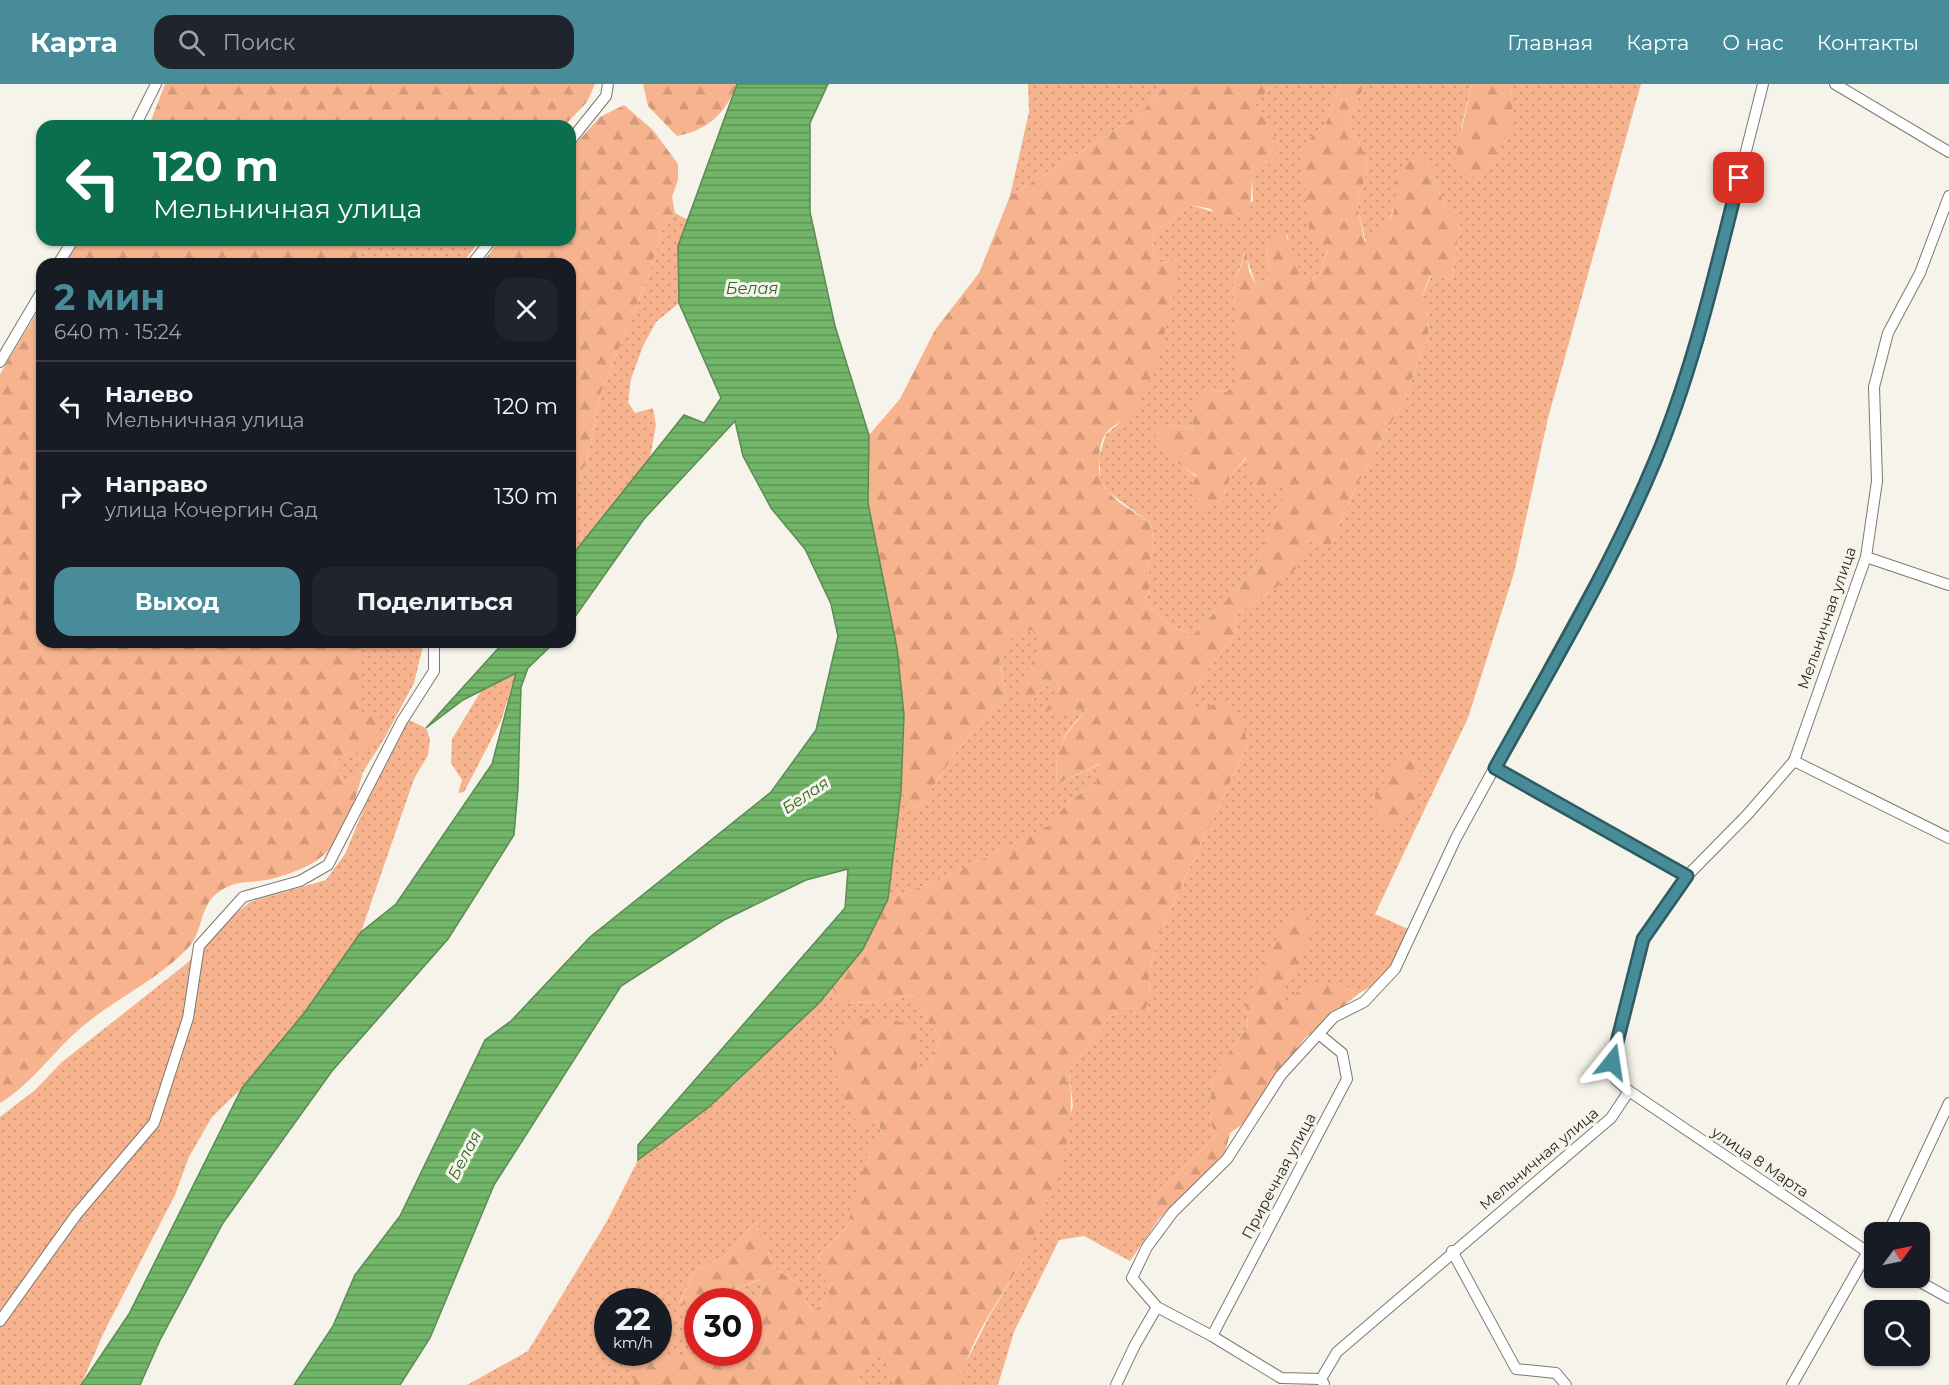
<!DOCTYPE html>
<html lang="ru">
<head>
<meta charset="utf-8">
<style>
  body { margin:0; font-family:Montserrat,sans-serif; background:#20242c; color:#f1f3f6; height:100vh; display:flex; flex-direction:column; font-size:22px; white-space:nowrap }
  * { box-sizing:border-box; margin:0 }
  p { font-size:20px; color:#9ea1a6 }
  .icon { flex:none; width:33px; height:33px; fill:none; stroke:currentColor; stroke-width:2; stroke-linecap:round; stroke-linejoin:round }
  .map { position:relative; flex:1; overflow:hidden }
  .drawer { position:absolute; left:36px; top:174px; width:540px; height:390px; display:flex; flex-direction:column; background:#171b24; border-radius:18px; box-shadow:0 2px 4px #0004 }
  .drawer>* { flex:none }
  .hud { position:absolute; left:36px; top:36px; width:540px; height:126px; border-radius:18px; box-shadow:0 2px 4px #0004; background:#0b6e4f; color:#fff; overflow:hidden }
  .needle { width:39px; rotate:57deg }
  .buttons { position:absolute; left:1864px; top:1138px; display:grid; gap:12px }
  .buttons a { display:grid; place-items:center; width:66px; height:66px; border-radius:12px; background:#171b24; box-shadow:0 2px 4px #0004; font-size:30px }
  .speed { position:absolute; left:594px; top:1204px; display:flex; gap:12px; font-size:30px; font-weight:700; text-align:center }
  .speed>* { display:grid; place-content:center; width:78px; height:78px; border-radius:50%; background:#171b24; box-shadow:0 2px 4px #0004; line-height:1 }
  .speed small { font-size:15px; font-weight:400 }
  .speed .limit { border:9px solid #d22; background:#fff; color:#111 }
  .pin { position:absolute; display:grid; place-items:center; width:51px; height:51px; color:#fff; margin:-26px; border-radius:12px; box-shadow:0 3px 9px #0006 }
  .me { position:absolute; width:66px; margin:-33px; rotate:15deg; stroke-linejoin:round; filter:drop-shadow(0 0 4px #0008) }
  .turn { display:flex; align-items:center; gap:21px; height:126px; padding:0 18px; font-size:27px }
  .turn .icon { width:78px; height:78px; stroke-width:2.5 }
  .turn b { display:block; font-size:42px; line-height:51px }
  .round { display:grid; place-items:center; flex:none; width:63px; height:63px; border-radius:18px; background:#20242c }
  .summary { display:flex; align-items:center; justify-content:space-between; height:102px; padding:0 18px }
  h1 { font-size:36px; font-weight:700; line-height:45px; color:#478c98 }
  .action { display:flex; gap:12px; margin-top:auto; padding:12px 18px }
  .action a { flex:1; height:69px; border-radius:18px; background:#478c98; color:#fff; font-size:24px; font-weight:700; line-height:69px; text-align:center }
  .action a+a { background:#20242c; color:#f1f3f6 }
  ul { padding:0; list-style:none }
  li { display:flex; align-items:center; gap:18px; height:90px; padding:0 18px; border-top:2px solid #363941 }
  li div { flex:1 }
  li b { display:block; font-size:22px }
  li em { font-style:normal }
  header { display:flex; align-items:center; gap:36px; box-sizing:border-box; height:84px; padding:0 30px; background:#478c98; color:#fff }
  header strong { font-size:28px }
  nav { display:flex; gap:33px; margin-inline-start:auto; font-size:21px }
  .search { width:420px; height:54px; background:#20242c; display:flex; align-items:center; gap:15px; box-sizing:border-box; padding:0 21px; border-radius:18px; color:#9ea1a6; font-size:22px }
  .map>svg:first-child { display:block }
</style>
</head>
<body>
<header>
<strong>Карта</strong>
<div class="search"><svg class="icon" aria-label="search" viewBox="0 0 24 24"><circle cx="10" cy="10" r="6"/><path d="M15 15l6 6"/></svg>Поиск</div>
<nav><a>Главная</a><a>Карта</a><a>О нас</a><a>Контакты</a></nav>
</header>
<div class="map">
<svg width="1949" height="1301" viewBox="0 0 1949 1301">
  <defs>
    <pattern id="green-dots" width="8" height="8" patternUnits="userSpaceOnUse" patternTransform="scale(1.5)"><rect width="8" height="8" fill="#f6b38e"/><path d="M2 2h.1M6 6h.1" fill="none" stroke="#d39a7a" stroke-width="1.8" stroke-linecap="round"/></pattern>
    <pattern id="forest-firs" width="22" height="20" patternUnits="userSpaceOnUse" patternTransform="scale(1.5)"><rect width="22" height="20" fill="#f6b38e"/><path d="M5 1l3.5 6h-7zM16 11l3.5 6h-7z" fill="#d39a7a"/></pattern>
    <pattern id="water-rules" width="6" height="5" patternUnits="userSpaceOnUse" patternTransform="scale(1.5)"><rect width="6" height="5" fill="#72b669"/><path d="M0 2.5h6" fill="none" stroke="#5e9456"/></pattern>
  </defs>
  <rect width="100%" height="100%" fill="#f6f4ea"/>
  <g fill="url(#green-dots)" fill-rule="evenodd">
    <path d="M1028,0H1167L1139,31L1010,112L1029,28Z"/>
    <path d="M1282,0H1340L1325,42L1311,53L1328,164L1320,190L1305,199L1295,180L1287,151L1267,161L1270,193L1256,201L1245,169L1233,202L1238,300L1226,308L1211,305L1194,332L1192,345L1169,340L1168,365L1179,380L1197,393L1220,420L1231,392L1247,373L1257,407L1288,399L1254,487L1194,550L1172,543L1145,519L1150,502L1148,485L1154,462L1151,439L1108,408L1101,397L1099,373L1106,350L1133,328L1178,176L1161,179L1152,164L1155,148L1191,121L1230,133L1253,117L1252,94L1275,54L1255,21L1268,5Z"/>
    <path d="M1365,0H1472L1461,45L1489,83L1512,39L1511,0H1641L1548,334L1514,489L1468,634L1375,830L1410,846L1382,896L1358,910L1341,900L1283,922L1287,892L1299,883L1246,920L1248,943C1220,977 1200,1008 1215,1053L1155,1111L1154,1124L1159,1135L1130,1177L1084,1152L1059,1156L1014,1248L998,1301H960L962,1286L990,1231L1023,1176L1073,1022L1069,988L1110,933L1123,924L1142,929L1150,912L1149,889L1159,850L1248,660L1194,627L1190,617L1203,592L1235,550L1237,530L1274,505L1308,456L1330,462L1356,403L1404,316L1428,253L1429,232L1421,215L1431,192L1452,196L1460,139L1447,127L1428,79L1396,90V118L1387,144L1366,158L1357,121L1367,87L1366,72L1348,38Z"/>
    <path d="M675,129L688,136L678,162L679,219L656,238L643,262L631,295L628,318L635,329L653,324L656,341L650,374L570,474V422L589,368L601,308L648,193L662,147Z"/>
    <path d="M362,156H436L446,166L461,156H480L462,180H355Z"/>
    <path d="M1033,545L1041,562L1028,621L1040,607L1057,595L1059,609L1090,623C1065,648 1053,661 1057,700L1100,680L1096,700L1070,716L1051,741L944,794L888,815L901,707L915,725L923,719C947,679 972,643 1007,612L999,577L1013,551Z"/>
    <path d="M361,558H424L414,599L384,655L363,688L345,698L334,678L350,668L361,633Z"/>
    <path d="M516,589L501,637L464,708L458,709L462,696L451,679L452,655L481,607Z"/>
    <path d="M409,636L426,644L430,655L428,671L414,695L361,848L305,928L242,1004L212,1033L189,1073L175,1111L104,1248L81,1301H0V1033L35,1006L62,978L186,880L226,837L250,818L326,796L345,770L365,722Z"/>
    <path d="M831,904L844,918L876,919L913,910C918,928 930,938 940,955L931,980L921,991L917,986V955L879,1038L881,1049L847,1143L818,1173L832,1216L811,1227L798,1200L772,1182L764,1153L756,1138L726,1171L695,1187L679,1219L692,1222L697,1220L698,1269H707L637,1280L633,1301H467L528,1267L607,1137L638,1076L735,1000ZM608,1218H658V1269H608Z"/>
    <path d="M762,1195L760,1212L749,1225L748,1218H702Z"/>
    <path d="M881,1262L895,1301H861L858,1288Z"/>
  </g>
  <g fill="url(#forest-firs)">
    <path d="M165,0H595L587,18L564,42H149Z"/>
    <path d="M643,0H737C726,29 708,46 677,52L648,22Z"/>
    <path d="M1167,0H1282L1268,5L1256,21L1275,54L1276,75L1252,94L1250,132L1230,133L1222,141L1211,125L1191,121L1155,148L1152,164L1161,179L1179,176C1176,210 1154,306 1132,329C1125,337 1112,341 1106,349C1098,360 1097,386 1102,398C1109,416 1136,428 1151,439L1154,462L1148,485L1150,502L1145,519L1172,543L1194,550L1254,487L1287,400L1272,408H1257L1246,373L1231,392L1220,420L1200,426L1192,401L1197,392L1179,380L1151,346L1169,340L1192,345L1196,312L1211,305L1226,308L1237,300L1233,202L1246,168L1249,187L1256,201L1270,193L1267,160L1281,146C1290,152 1298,186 1305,199L1320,190L1328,165L1310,151L1301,77L1311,53L1325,42L1340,0H1365L1348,38L1366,72L1367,87L1357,121L1365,158C1397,141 1396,123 1396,90L1416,70L1428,79L1447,127L1460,139L1452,196L1430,192L1421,215L1429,232L1428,253L1404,316L1356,403L1330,462L1308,456L1304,477L1274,505L1237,530L1235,550L1203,592L1190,617L1195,626L1226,617L1243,639L1248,660L1159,850L1149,889L1150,912L1143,930L1123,924L1110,933L1069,988C1076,1046 1063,1080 1041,1133C1035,1148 1030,1165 1021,1179C999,1217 968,1257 960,1301H895L881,1263L858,1288L861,1301H633L636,1280C670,1270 713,1269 748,1269L749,1225L760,1212L761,1195L692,1222L679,1220L695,1187L726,1171L756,1138L764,1152L772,1182L798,1200L811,1227L831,1216L818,1173L847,1143L871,1057L881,1049L879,1038L862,1044C838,1017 834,983 833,949C863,931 875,930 909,941L917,955V986L921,991L931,980L940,955C930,938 918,928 913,910L876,919L844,918L831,904L863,865L888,815L944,794L1050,741L1070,716L1096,700L1099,680L1057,700C1053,658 1065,653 1089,623L1057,635L1046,625L1059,609L1057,595L1040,607L1028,621L1019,616L1018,606L1041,562L1032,546L1013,551L999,578L1007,612C972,643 947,679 923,719L915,725L901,707L904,631L897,564L868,419L869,351L900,315L935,246L979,189L1010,112L1139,31Z"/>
    <path d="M1472,0H1511L1513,39L1489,83L1465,98L1454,80Z"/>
    <path d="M624,21L653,46L678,80V96L672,113L675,129L662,147L648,193L601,308L589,368L570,422V180H481L500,156H570V66L600,33Z"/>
    <path d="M78,156H362L355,180H64Z"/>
    <path d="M436,156H461L446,166Z"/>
    <path d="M42,220V558H361V633L381,628L378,647L366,670L350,668L334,678L345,698L363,688C355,716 347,750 325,770C312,782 288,791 271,795C249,800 235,794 215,811C200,824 202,849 189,863C159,895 118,913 83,942C55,965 31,1001 0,1019V290Z"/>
    <path d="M1408,670L1419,678C1420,711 1417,725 1391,746L1376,728L1375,709Z"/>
    <path d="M1302,820L1312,842L1299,883L1287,892L1284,921L1305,901L1341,900L1358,910L1305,954L1243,1040L1230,1049L1225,1069L1159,1135L1154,1124L1155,1111L1215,1053C1200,1008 1220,977 1248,943L1246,920L1286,834Z"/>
  </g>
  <g fill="url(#water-rules)" stroke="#5c8b54" stroke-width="1.5">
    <path d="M737,0H828L810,39V128L835,242L869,351L868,419L897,564L904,631L901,707L888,815L863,865L820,918L709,1023L638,1076V1061L845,824L848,785L806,796L724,836L621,902L494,1101L430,1254L400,1301H294L333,1242L355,1191L400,1132L485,956L511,937L590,853L771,708L816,646L838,552L831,520L805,465L771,424L743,372L735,337L644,435L570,540V474L684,331L704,339L721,314L679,219L678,162Z"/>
    <path d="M504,558H555L528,584L521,603L518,704L514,751L448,855L332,987L223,1139L160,1256L140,1301H81L129,1230L242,1004L305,928L361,848L396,820L492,680L516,589L463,616L426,644Z"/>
  </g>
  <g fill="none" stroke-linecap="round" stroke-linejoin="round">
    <defs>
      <g id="minor">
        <path d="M1835,0L1949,68"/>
        <path d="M135,42L156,0"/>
        <path d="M570,57L606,12L608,0"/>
        <path d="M58,180L73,156"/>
        <path d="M472,180L491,156"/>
        <path d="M0,278L42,207"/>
        <path d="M1866,473L1949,501"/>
        <path d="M1794,677L1949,754"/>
        <path d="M1495,684L1687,792"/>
        <path d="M1629,1007L1875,1173"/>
        <path d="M1888,1149L1949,1019"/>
        <path d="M1452,1167L1516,1285L1556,1289L1566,1301"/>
        <path d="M1913,1194L1949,1214"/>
        <path d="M0,1237L76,1131L154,1039L188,934L199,862L243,813L300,797L328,781L402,637L434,587V558"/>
        <path d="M1212,1252L1347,995L1342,969L1320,951"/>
        <path d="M1321,1295L1281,1294L1212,1252L1157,1223L1132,1194L1147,1163L1173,1128L1227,1075L1281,991L1334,933L1364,918L1395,885L1456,754L1624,447L1656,375L1698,257L1763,0"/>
        <path d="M1324,1300L1321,1295L1337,1268L1611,1034L1629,1007L1616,996L1612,978L1643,855L1687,792L1747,731L1794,677L1866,473L1877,397L1874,303L1888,249L1920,189L1949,112"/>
        <path d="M1116,1301L1135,1261L1157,1223"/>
        <path d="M1792,1301L1867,1169L1875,1163"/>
      </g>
    </defs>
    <use href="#minor" stroke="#7a7870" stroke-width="12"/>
    <use href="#minor" stroke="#fff" stroke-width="10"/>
  </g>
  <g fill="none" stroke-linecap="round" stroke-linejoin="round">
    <defs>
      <path id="route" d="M1612,978L1643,855L1687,792L1495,684C1551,583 1611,483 1655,377C1693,286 1715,189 1739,94"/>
    </defs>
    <use href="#route" stroke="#2e5b63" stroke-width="15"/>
    <use href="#route" stroke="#478c98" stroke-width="10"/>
  </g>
  <g text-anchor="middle" stroke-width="6" stroke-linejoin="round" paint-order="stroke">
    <g font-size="15" fill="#282723" stroke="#f6f4ea">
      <text transform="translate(1827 534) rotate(-71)" y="5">Мельничная улица</text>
      <text transform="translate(1539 1075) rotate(-40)" y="5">Мельничная улица</text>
      <text transform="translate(1760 1078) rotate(34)" y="5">улица 8 Марта</text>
      <text transform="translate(1279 1092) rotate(-62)" y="5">Приречная улица</text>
    </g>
    <g font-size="16" font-style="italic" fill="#26681f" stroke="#f6f4ea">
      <text x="752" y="210">Белая</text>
      <text transform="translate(805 711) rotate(-34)" y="6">Белая</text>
      <text transform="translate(464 1071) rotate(-62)" y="6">Белая</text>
    </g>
  </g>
</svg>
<div class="buttons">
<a><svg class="needle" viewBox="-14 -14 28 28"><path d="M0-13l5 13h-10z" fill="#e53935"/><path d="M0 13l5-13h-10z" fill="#9ea1a6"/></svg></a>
<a><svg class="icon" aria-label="search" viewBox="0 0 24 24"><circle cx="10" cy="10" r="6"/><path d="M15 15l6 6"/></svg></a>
</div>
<div class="speed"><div>22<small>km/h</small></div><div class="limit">30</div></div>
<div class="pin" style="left:1739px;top:94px;background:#d93025"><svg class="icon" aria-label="arrive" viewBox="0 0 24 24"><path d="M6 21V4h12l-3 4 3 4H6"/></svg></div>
<svg class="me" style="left:1612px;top:978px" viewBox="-20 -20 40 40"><path d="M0-17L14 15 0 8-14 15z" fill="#478c98" stroke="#fff" stroke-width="4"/></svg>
<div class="hud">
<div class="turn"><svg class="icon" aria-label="left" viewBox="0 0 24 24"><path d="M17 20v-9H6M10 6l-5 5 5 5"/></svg><div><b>120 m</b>Мельничная улица</div></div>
</div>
<section class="drawer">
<div class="summary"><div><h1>2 мин</h1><p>640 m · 15:24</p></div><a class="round"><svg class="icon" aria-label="close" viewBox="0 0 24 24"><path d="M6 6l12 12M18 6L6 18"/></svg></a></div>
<ul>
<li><svg class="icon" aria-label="left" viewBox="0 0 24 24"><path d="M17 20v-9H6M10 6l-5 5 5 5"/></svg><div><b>Налево</b><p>Мельничная улица</p></div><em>120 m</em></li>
<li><svg class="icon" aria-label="right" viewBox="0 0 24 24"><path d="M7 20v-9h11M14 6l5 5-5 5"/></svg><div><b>Направо</b><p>улица Кочергин Сад</p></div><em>130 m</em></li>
</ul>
<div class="action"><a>Выход</a><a>Поделиться</a></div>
</section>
</div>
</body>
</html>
